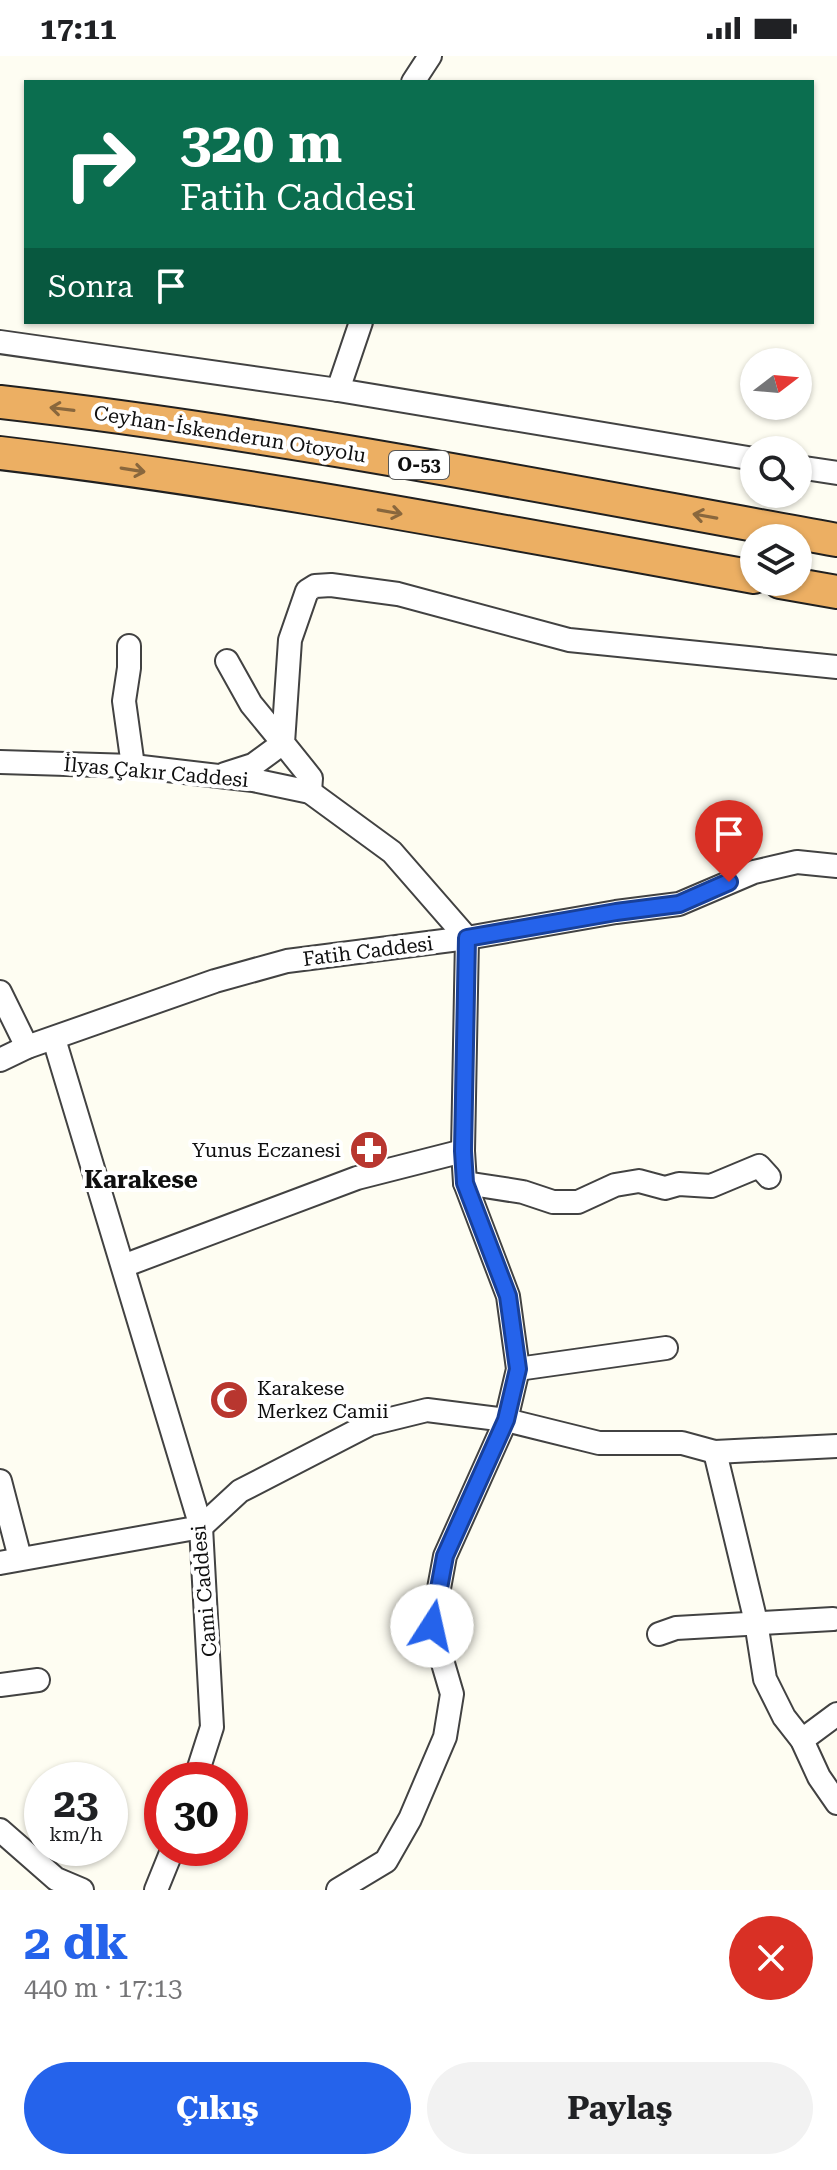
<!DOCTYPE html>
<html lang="tr">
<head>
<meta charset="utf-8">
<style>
  body { margin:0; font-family:"Roboto Serif",serif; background:#f2f2f2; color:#202124; height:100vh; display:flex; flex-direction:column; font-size:30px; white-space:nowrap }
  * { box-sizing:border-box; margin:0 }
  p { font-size:26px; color:#757577 }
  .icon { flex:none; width:44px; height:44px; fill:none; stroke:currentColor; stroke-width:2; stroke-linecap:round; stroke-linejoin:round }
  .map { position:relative; height:1834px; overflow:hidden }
  .side { display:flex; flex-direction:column; background:#fff; flex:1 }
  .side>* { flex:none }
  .hud { position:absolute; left:24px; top:24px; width:790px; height:244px; border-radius:0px; box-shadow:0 2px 6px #0004; background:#0b6e4f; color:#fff; overflow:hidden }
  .needle { width:52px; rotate:74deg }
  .controls { position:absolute; left:740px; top:292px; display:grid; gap:16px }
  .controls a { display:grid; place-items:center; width:72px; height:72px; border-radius:50%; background:#fff; box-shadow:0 2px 6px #0004; font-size:40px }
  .speed { position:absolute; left:24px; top:1706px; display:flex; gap:16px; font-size:40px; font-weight:700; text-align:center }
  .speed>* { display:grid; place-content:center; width:104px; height:104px; border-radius:50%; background:#fff; box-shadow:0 2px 6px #0004; line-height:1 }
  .speed small { font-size:20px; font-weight:400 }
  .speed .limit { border:12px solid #d22; background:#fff; color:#111 }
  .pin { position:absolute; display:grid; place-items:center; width:68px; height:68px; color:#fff; margin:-82px -34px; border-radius:50% 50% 50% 0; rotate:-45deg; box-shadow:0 0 8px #0007 }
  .pin .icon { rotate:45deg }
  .me { position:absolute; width:88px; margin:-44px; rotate:10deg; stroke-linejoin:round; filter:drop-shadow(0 0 6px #0008) }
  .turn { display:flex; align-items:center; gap:28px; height:168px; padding:0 24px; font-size:36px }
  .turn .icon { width:104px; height:104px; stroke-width:2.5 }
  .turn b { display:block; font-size:56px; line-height:68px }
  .then { display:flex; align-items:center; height:76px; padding:0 24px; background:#0003; gap:16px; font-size:30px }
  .round { display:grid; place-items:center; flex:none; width:84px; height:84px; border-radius:42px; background:#f2f2f2 }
  .overview { display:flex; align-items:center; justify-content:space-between; height:136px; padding:0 24px }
  h1 { font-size:48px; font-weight:700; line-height:60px; color:#2563eb }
  .button { display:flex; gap:16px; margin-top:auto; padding:16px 24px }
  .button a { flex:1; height:92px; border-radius:48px; background:#2563eb; color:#fff; font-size:32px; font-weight:700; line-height:92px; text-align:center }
  .button a+a { background:#f2f2f2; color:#202124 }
  .status { display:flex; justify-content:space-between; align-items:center; height:56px; padding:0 40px; background:#fff; direction:ltr }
  .status svg { height:22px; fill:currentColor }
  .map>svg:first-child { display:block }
</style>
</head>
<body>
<div class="status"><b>17:11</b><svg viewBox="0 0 49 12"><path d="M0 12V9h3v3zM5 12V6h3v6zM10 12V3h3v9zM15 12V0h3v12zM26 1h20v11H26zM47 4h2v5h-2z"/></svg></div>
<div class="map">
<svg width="837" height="1834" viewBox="0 0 837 1834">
  <rect width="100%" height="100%" fill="#fefdf2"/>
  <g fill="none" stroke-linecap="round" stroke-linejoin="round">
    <defs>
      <g id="minor">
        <path d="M413,26L430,0"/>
        <path d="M0,286L338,334L754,403"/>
        <path d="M338,334L361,266"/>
        <path d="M798,411L837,417"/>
        <path d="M129,590V612L124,645L133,710"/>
        <path d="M0,706L133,710L253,724L310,736L392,796L467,882L463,1095L465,1127L508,1240L518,1313L506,1364L445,1500L432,1570L452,1638L445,1681L410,1763L386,1805L338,1834"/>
        <path d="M225,718L253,709L283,687L251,648L227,605"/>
        <path d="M310,736L311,722L283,687L290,584L307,535L315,530L331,529L398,538L569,584L837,611"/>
        <path d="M0,936L27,991"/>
        <path d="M54,983L201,1471L212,1671L195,1724"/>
        <path d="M0,1004L27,991L215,925L287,905L467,882L616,856L679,848L754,816L797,806L837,810"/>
        <path d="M465,1127L523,1136L553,1146H578L615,1129L639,1125L665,1132L679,1128L711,1130L759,1110L769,1121"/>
        <path d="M123,1210L357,1122L463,1095"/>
        <path d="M518,1313L666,1292"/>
        <path d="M715,1396L756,1566L765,1623L784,1661L802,1684L819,1721L837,1747"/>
        <path d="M0,1425L20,1502"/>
        <path d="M0,1507L201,1471L240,1435L370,1368L427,1354L506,1364L599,1387H682L715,1396L837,1390"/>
        <path d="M659,1578L676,1572L833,1563"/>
        <path d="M0,1629L38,1624"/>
        <path d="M802,1684L837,1658"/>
        <path d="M0,1774L56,1823L82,1834"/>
        <path d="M156,1834L173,1792"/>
      </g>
      <g id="highway">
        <path d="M0,346C281,378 559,434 837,484"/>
        <path d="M0,397C253,427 504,476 754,521"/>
        <path d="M780,526L837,536"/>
      </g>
    </defs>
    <use href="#minor" stroke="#424242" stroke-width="26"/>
    <use href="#highway" stroke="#202020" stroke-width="36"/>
    <use href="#minor" stroke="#fff" stroke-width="22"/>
    <use href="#highway" stroke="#ecaf63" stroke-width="32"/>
  </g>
  <defs><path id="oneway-shaft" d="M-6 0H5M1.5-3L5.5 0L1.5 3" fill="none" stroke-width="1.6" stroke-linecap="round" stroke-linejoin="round" transform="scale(2)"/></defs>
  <g stroke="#89673d">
    <use href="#oneway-shaft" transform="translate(62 353) rotate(-173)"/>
    <use href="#oneway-shaft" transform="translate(133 414) rotate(9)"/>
    <use href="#oneway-shaft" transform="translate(390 456) rotate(10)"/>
    <use href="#oneway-shaft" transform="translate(705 460) rotate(-170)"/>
  </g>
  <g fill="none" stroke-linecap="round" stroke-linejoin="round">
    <defs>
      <path id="route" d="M432,1570L445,1500L506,1364L518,1313L508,1240L465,1127L463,1095L467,882L616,856L679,848L729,826"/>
    </defs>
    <use href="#route" stroke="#184099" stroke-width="20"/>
    <use href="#route" stroke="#2563eb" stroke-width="14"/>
  </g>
  <defs>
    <symbol id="pharmacy-disc" viewBox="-11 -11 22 22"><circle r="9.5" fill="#b8362f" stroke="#fff"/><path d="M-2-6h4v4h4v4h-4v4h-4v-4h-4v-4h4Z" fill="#fff"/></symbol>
    <symbol id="mosque-disc" viewBox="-11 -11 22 22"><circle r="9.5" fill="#b8362f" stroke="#fff"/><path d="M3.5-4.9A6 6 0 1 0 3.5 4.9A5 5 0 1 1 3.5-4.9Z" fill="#fff"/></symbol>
  </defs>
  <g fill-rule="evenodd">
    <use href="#pharmacy-disc" x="347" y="1072" width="44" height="44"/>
    <use href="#mosque-disc" x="207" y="1322" width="44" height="44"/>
  </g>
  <g text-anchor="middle" stroke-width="8" stroke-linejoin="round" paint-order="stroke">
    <rect fill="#fff" stroke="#575757" stroke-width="2" x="389" y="395" width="60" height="28" rx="6"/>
    <g font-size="18" font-weight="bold" fill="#0f0f0f">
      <text x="419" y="415">O-53</text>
    </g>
    <g font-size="20" fill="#0f0f0f" stroke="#fff">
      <text transform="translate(230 378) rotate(9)" y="7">Ceyhan-İskenderun Otoyolu</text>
      <text transform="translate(156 716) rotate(5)" y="7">İlyas Çakır Caddesi</text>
      <text transform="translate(368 895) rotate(-7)" y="7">Fatih Caddesi</text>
      <text transform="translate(204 1535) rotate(-95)" y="7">Cami Caddesi</text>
    </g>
    <g font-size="20" fill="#0f0f0f" stroke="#fff" text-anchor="end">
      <text x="341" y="1101">Yunus Eczanesi</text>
      <text x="257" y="1339" text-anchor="start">Karakese<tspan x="257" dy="23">Merkez Camii</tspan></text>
    </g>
    <g font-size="24" font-weight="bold" fill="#0f0f0f" stroke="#fff">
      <text x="141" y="1132">Karakese</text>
    </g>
  </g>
</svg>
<div class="controls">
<a><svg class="needle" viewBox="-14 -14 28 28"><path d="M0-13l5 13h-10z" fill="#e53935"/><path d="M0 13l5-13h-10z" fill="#757577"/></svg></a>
<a><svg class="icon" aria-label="search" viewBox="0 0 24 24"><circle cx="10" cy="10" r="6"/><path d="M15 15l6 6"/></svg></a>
<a><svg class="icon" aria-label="layers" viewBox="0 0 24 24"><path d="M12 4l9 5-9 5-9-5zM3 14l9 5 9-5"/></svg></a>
</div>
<div class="speed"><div>23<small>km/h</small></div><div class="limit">30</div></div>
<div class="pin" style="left:729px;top:826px;background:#d93025"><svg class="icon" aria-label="arrive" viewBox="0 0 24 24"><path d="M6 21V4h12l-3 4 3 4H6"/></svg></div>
<svg class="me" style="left:432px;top:1570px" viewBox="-20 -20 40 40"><circle r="19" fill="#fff"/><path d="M0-13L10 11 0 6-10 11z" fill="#2563eb"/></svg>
<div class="hud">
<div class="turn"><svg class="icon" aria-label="right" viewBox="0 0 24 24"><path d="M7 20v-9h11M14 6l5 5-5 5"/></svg><div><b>320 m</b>Fatih Caddesi</div></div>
<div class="then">Sonra<svg class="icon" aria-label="arrive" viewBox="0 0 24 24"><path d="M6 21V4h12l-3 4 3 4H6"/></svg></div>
</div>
</div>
<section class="side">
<div class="overview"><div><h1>2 dk</h1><p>440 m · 17:13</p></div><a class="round" style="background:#d93025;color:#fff"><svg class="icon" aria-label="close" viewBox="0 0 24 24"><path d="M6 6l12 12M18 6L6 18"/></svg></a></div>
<div class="button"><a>Çıkış</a><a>Paylaş</a></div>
</section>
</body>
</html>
